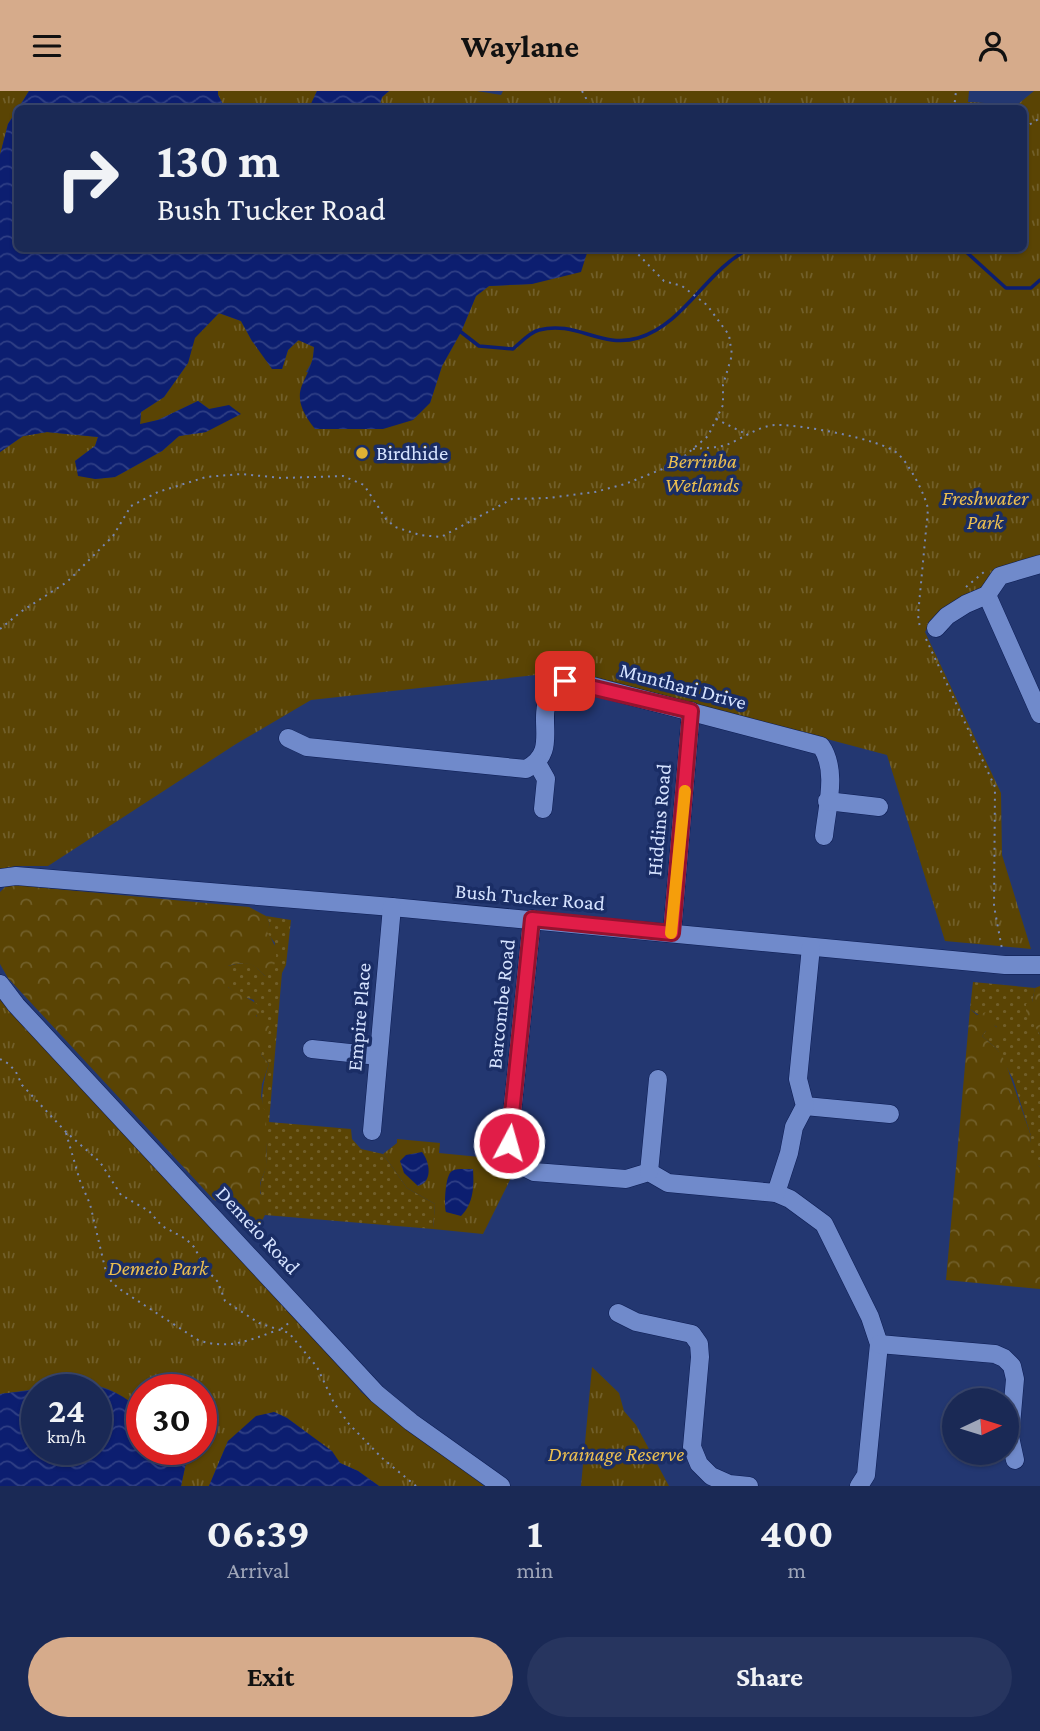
<!DOCTYPE html>
<html lang="en">
<head>
<meta charset="utf-8">
<style>
  body { margin:0; font-family:"Crimson Pro",serif; background:#27355f; color:#f1f3f6; height:100vh; display:flex; flex-direction:column; font-size:26px; white-space:nowrap }
  * { box-sizing:border-box; margin:0 }
  p { font-size:23px; color:#9fa6b9 }
  .icon { flex:none; width:38px; height:38px; fill:none; stroke:currentColor; stroke-width:2; stroke-linecap:round; stroke-linejoin:round }
  .map { position:relative; height:1395px; overflow:hidden }
  .drawer { display:flex; flex-direction:column; background:#1a2955; flex:1 }
  .drawer>* { flex:none }
  .guide { position:absolute; left:14px; top:14px; width:1013px; height:147px; border-radius:10px; box-shadow:0 2px 5px #0004,0 0 0 2px #38456c; background:#1a2955; color:#f1f3f6; overflow:hidden }
  .needle { width:46px; rotate:86deg }
  .fabs { position:absolute; left:942px; top:1297px; display:grid; gap:14px }
  .fabs a { display:grid; place-items:center; width:77px; height:77px; border-radius:50%; background:#1a2955; box-shadow:0 2px 5px #0004,0 0 0 2px #38456c; font-size:35px }
  .speed { position:absolute; left:21px; top:1283px; display:flex; gap:14px; font-size:35px; font-weight:700; text-align:center }
  .speed>* { display:grid; place-content:center; width:91px; height:91px; border-radius:50%; background:#1a2955; box-shadow:0 2px 5px #0004,0 0 0 2px #38456c; line-height:1 }
  .speed small { font-size:18px; font-weight:400 }
  .speed .limit { border:10px solid #d22; background:#fff; color:#111 }
  .pin { position:absolute; display:grid; place-items:center; width:60px; height:60px; color:#fff; margin:-30px; border-radius:14px; box-shadow:0 4px 10px #0006 }
  .me { position:absolute; width:77px; margin:-38px; rotate:6deg; stroke-linejoin:round; filter:drop-shadow(0 0 5px #0008) }
  .turn { display:flex; align-items:center; gap:24px; height:147px; padding:0 28px; font-size:32px }
  .turn .icon { width:91px; height:91px; stroke-width:2.5 }
  .turn b { display:block; font-size:49px; line-height:60px }
  .eta { display:flex; justify-content:space-evenly; align-items:center; height:119px; text-align:center }
  .eta b { font-size:42px; font-weight:700; line-height:49px }
  .action { display:flex; gap:14px; margin-top:auto; padding:14px 28px }
  .action a { flex:1; height:80px; border-radius:42px; background:#d6ab8b; color:#111; font-size:28px; font-weight:700; line-height:80px; text-align:center }
  .action a+a { background:#27355f; color:#f1f3f6 }
  header { display:flex; justify-content:space-between; align-items:center; height:91px; padding:0 28px; background:#d6ab8b; color:#111; font-size:32px; font-weight:700 }
  .map>svg:first-child { display:block }
</style>
</head>
<body>
<header><svg class="icon" aria-label="menu" viewBox="0 0 24 24"><path d="M4 6h16M4 12h16M4 18h16"/></svg>Waylane<svg class="icon" aria-label="person" viewBox="0 0 24 24"><circle cx="12" cy="8" r="4"/><path d="M4 21q1-7 8-7t8 7"/></svg></header>
<div class="map">
<svg width="1040" height="1395" viewBox="0 0 1040 1395">
  <defs>
    <pattern id="grass-dots" width="8" height="8" patternUnits="userSpaceOnUse" patternTransform="scale(1.75)"><rect width="8" height="8" fill="#5a4404"/><path d="M2 2h.1M6 6h.1" fill="none" stroke="#715f2a" stroke-width="1.8" stroke-linecap="round"/></pattern>
    <pattern id="forest-crowns" width="20" height="18" patternUnits="userSpaceOnUse" patternTransform="scale(1.75)"><rect width="20" height="18" fill="#5a4404"/><path d="M2 6a3 3 0 1 1 6 0M12 15a3 3 0 1 1 6 0" fill="none" stroke="#715f2a"/></pattern>
    <pattern id="park-tufts" width="24" height="20" patternUnits="userSpaceOnUse" patternTransform="scale(1.75)"><rect width="24" height="20" fill="#5a4404"/><path d="M3 7l-1-3M5 7V3M7 7l1-3M15 17l-1-3M17 17v-4M19 17l1-3" fill="none" stroke="#715f2a"/></pattern>
    <pattern id="water-waves" width="16" height="10" patternUnits="userSpaceOnUse" patternTransform="scale(1.75)"><rect width="16" height="10" fill="#0c1e70"/><path d="M0 5q4-4 8 0t8 0" fill="none" stroke="#2f3f85"/></pattern>
  </defs>
  <rect width="100%" height="100%" fill="#233771"/>
  <g fill="url(#grass-dots)">
    <path d="M266,825L291,829L286,874L282,882L269,1031L351,1038L352,1048L361,1058L383,1063L407,1097L435,1113L433,1138L265,1124C266,1113 261,1107 260,1098C260,1088 266,1081 267,1071C267,1032 255,1013 269,973L261,964C266,944 256,930 254,909L238,904L228,896V875C248,870 251,870 265,885L275,852L266,841L270,833Z"/>
    <path d="M973,891L1035,897L1032,911L1037,929L1034,932L1040,944V1076L1032,1070L1029,1058L1031,1045L1013,988L997,958L982,945L986,940L997,936L970,918Z"/>
  </g>
  <g fill="url(#forest-crowns)">
    <path d="M24,791L34,796L249,816L266,825L270,833L267,841C278,856 281,872 265,885C253,871 245,870 228,875L232,889L228,896C240,905 252,907 262,918L256,925L265,930L270,937L261,964L269,973L262,993L261,1005L266,1027L267,1075L260,1092V1102L265,1109V1124L260,1133L251,1134L241,1126L239,1116L214,1109L8,887L0,873V801L5,796Z"/>
    <path d="M1040,895V944L1033,932L1036,929L1030,928L1026,921V913L1032,911L1035,897Z"/>
    <path d="M970,918L977,924L986,921L991,924L992,931L1001,942L997,946L986,940L982,945L997,958L1005,970L1031,1045C1029,1061 1029,1065 1040,1076V1198L946,1189Z"/>
  </g>
  <g fill="url(#park-tufts)">
    <path d="M0,0H29L8,33L0,64Z"/>
    <path d="M218,0H317L309,18L225,17L218,4Z"/>
    <path d="M389,0H477L501,4L503,0H969L968,11L1017,14L1034,0H1040V464L995,478L982,496L963,506L930,531L925,541L1001,702L1002,764L1031,858L945,850L887,664L572,580L311,609L236,653L48,775H16L0,778V361L23,345L47,341L98,346L95,355L75,370L95,388L115,386L162,360L179,345L206,341L209,318L198,310L158,329L140,334L141,321L164,306L188,272L194,247L219,222L241,230L252,250L282,278L288,259L299,249L314,256L313,269L306,281L430,312L442,275L461,241L476,205L489,195L532,193L587,162L586,158H1024V18L379,17L382,6Z"/>
    <path d="M0,901L288,1213V1221L344,1276L361,1301L484,1395H379L358,1380L340,1372L331,1360L287,1327L274,1321L228,1350L209,1395H181L187,1367L185,1358H201V1298H142V1321C131,1311 119,1302 105,1297C83,1288 25,1300 0,1303Z"/>
    <path d="M397,1048L440,1052L439,1062L500,1068L512,1085L483,1143L433,1138L435,1113L407,1097L383,1063L397,1052Z"/>
    <path d="M592,1276L619,1302L624,1320L636,1334L669,1395H581Z"/>
  </g>
  <g fill="url(#water-waves)">
    <path d="M29,0H218V4L225,17L18,18Z"/>
    <path d="M317,0H389L382,6L379,17H309Z"/>
    <path d="M18,18V158H586L587,162L581,181L532,193L489,195L476,205L461,241L442,275L430,312L413,329L383,338H315C282,296 313,293 314,256L298,249L288,259L282,278H272L252,250L241,230L219,222L195,247L188,272L164,306L141,321L140,333L158,329L198,310L209,318L229,314L241,323L206,341L179,345L162,360L115,386L95,388L78,385L75,370L95,355L98,346L47,341L23,345L0,361V64L8,33Z"/>
    <path d="M422,1061C430,1071 433,1091 418,1095L404,1082L400,1070L406,1064Z"/>
    <path d="M464,1078H473C474,1095 474,1112 461,1125L446,1121C444,1114 445,1084 452,1080C455,1078 460,1078 464,1078Z"/>
    <path d="M77,1294C105,1295 121,1301 142,1321V1358H185L187,1367L181,1395H0V1303L37,1299V1358H96V1298H40Z"/>
    <path d="M274,1321L287,1327L332,1360L340,1372L358,1380L379,1395H209L228,1350L256,1325Z"/>
  </g>
  <g fill="none" stroke-linecap="round" stroke-linejoin="round">
    <g stroke="#0c1e70" stroke-width="3.5">
      <path d="M856,158L864,160L897,158"/>
      <path d="M963,158L1006,197H1031L1040,189"/>
      <path d="M461,241L479,255L513,258C520,252 530,241 539,239C576,229 601,258 638,247C685,233 706,179 749,158"/>
    </g>
    <defs>
      <g id="minor">
        <path d="M987,504L1040,623"/>
        <path d="M936,537L947,525L966,513L987,504L1000,485L1040,473"/>
        <path d="M288,647L307,656L526,678C559,661 537,632 549,606C553,599 560,594 565,590L581,592L821,655C838,679 827,716 824,745"/>
        <path d="M537,672L546,688L543,718"/>
        <path d="M827,710L879,716"/>
        <path d="M0,787L16,785L392,816L1005,874H1040"/>
        <path d="M532,828L509,1052L516,1072L534,1081L626,1088L649,1081L668,1092L776,1102L790,1108L824,1133L870,1226L879,1253L866,1384L859,1395"/>
        <path d="M672,842L691,620"/>
        <path d="M0,893L16,914L377,1303L411,1331L501,1395"/>
        <path d="M312,958L378,965"/>
        <path d="M805,1015L890,1023"/>
        <path d="M372,1040L392,816"/>
        <path d="M649,1081L658,988"/>
        <path d="M776,1102L789,1062L794,1036L805,1015L798,988L811,856"/>
        <path d="M618,1222L636,1231L692,1243L699,1253L700,1266L692,1356L699,1373L711,1385L729,1393L749,1395"/>
        <path d="M879,1253L995,1263L1004,1267L1012,1275L1015,1288L1010,1346L1015,1369"/>
      </g>
    </defs>
    <use href="#minor" stroke="#0c1c53" stroke-width="19"/>
    <g stroke="#7787b3" stroke-width="2" stroke-dasharray="2 5" stroke-linecap="butt">
      <path d="M582,0L592,18"/>
      <path d="M954,18L956,0"/>
      <path d="M1024,37L1040,27"/>
      <path d="M716,328L746,343"/>
      <path d="M693,358C704,357 716,357 726,354C742,348 758,335 776,334C799,333 880,348 897,362C909,372 925,403 928,418L918,524L920,537"/>
      <path d="M966,496L984,481"/>
      <path d="M0,538L22,520L67,491L113,445L131,415L158,401L206,386L241,383L282,387L343,385L364,394L386,428L395,436L420,444L441,446L512,408L548,407L595,401L625,393L675,373L708,345L723,314V294L732,264L729,244L707,214L682,195L664,190L633,158"/>
      <path d="M926,548L995,696L994,815L1002,858"/>
      <path d="M0,968L9,973L16,981L22,994L66,1041L100,1071L121,1104L149,1120L162,1135L186,1148L194,1156L206,1178L218,1191L225,1210L259,1232L289,1242L317,1276L334,1312L349,1333L382,1367L416,1395"/>
      <path d="M66,1042L80,1090L90,1113L105,1177L111,1190L118,1197L198,1249C227,1259 248,1250 275,1240"/>
      <path d="M281,1238L290,1231"/>
    </g>
    <use href="#minor" stroke="#708acb" stroke-width="18"/>
  </g>
  <g fill="none" stroke-linecap="round" stroke-linejoin="round">
    <defs>
      <path id="route" d="M509,1052L532,828L672,842L691,620L565,590"/>
    </defs>
    <use href="#route" stroke="#92132f" stroke-width="18"/>
    <use href="#route" stroke="#e11d48" stroke-width="12"/>
    <path stroke="#f59e0b" stroke-width="12" d="M671,842L685,700"/>
  </g>
  <circle fill="#dfb034" stroke="#1a2d65" stroke-width="2.5" cx="362" cy="362" r="7"/>
  <g text-anchor="middle" stroke-width="7" stroke-linejoin="round" paint-order="stroke">
    <g font-size="21" fill="#d6e3ff" stroke="#1a2d65" text-anchor="start">
      <text x="376" y="369">Birdhide</text>
    </g>
    <g font-size="21" font-style="italic" fill="#ecbf50" stroke="#1a2d65">
      <text x="702" y="377">Berrinba<tspan x="702" dy="24">Wetlands</tspan></text>
      <text x="985" y="414">Freshwater<tspan x="985" dy="24">Park</tspan></text>
      <text x="158" y="1184">Demeio Park</text>
      <text x="616" y="1370">Drainage Reserve</text>
    </g>
    <g font-size="21" fill="#d6e3ff" stroke="#1a2d65">
      <text transform="translate(683 595) rotate(15)" y="7">Munthari Drive</text>
      <text transform="translate(659 729) rotate(-85)" y="7">Hiddins Road</text>
      <text transform="translate(530 806) rotate(5)" y="7">Bush Tucker Road</text>
      <text transform="translate(501 913) rotate(-84)" y="7">Barcombe Road</text>
      <text transform="translate(359 926) rotate(-85)" y="7">Empire Place</text>
      <text transform="translate(258 1139) rotate(47)" y="7">Demeio Road</text>
    </g>
  </g>
</svg>
<div class="fabs">
<a><svg class="needle" viewBox="-14 -14 28 28"><path d="M0-13l5 13h-10z" fill="#e53935"/><path d="M0 13l5-13h-10z" fill="#9fa6b9"/></svg></a>
</div>
<div class="speed"><div>24<small>km/h</small></div><div class="limit">30</div></div>
<div class="pin" style="left:565px;top:590px;background:#d93025"><svg class="icon" aria-label="arrive" viewBox="0 0 24 24"><path d="M6 21V4h12l-3 4 3 4H6"/></svg></div>
<svg class="me" style="left:509px;top:1052px" viewBox="-20 -20 40 40"><circle r="17" fill="#e11d48" stroke="#fff" stroke-width="3"/><path d="M0-11L8 9 0 5-8 9z" fill="#fff"/></svg>
<div class="guide">
<div class="turn"><svg class="icon" aria-label="right" viewBox="0 0 24 24"><path d="M7 20v-9h11M14 6l5 5-5 5"/></svg><div><b>130 m</b>Bush Tucker Road</div></div>
</div>
</div>
<section class="drawer">
<div class="eta">
<div><b>06:39</b><p>Arrival</p></div>
<div><b>1</b><p>min</p></div>
<div><b>400</b><p>m</p></div>
</div>
<div class="action"><a>Exit</a><a>Share</a></div>
</section>
</body>
</html>
